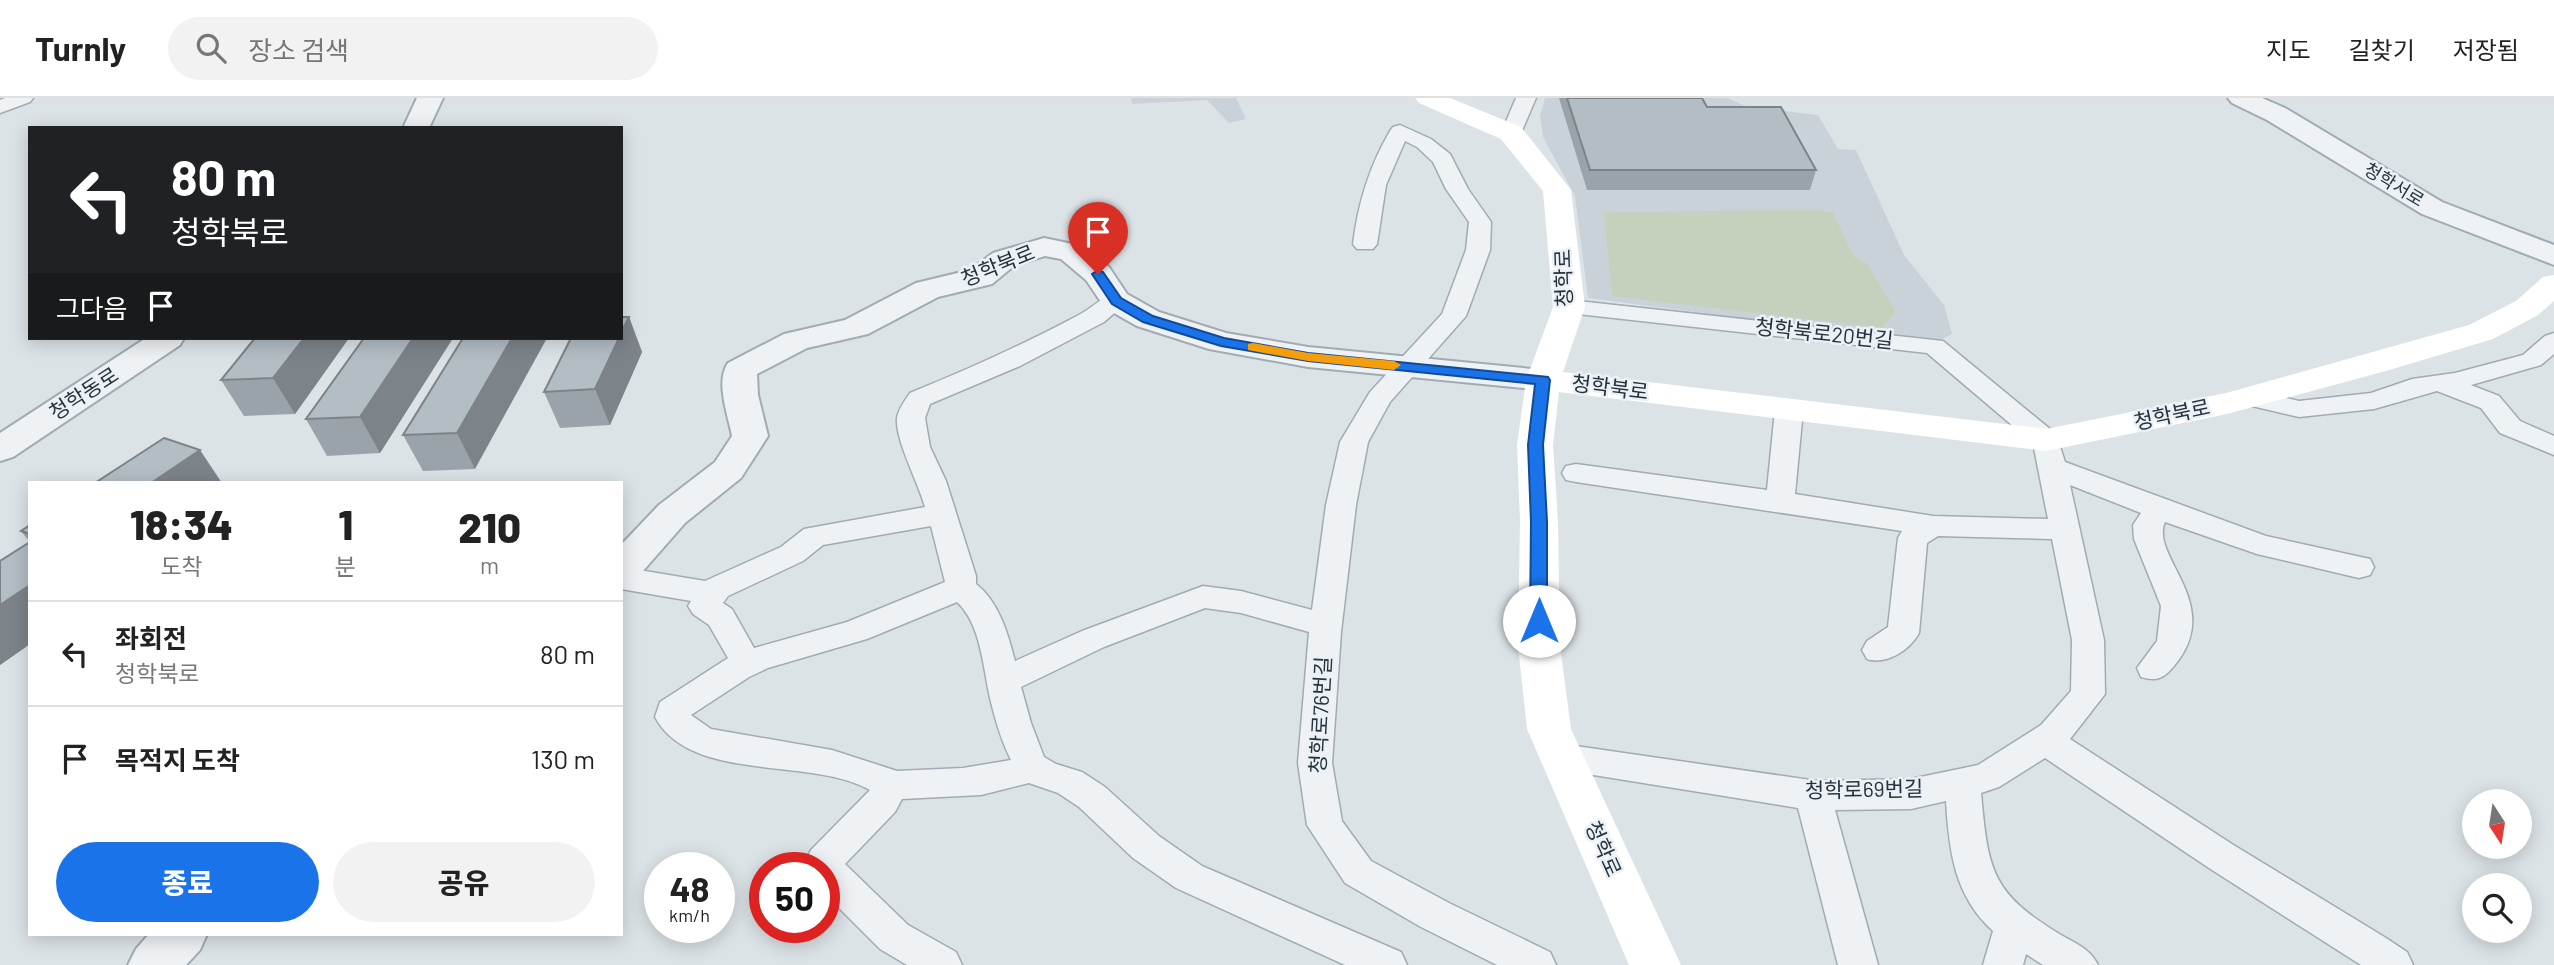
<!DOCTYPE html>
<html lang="ko">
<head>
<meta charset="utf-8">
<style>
  body { margin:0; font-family:Barlow,"Noto Sans KR",sans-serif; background:#f2f2f2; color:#222; height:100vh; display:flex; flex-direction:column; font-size:26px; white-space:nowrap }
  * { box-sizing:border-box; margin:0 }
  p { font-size:23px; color:#767676 }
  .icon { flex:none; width:38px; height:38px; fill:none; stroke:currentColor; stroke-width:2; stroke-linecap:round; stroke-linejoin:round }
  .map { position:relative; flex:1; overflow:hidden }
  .panel { position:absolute; left:28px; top:383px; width:595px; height:455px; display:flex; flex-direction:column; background:#fff; border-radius:0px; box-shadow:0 4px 18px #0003 }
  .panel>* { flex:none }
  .banner { position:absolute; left:28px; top:28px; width:595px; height:214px; border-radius:0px; box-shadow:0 4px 18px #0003; background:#202124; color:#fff; overflow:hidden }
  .needle { width:46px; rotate:168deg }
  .buttons { position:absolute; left:2462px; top:691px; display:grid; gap:14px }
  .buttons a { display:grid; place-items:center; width:70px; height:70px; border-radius:50%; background:#fff; box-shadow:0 4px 18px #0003; font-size:35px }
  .speed { position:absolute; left:644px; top:754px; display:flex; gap:14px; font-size:35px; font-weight:700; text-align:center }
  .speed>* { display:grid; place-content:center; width:91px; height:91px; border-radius:50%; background:#fff; box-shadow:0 4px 18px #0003; line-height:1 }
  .speed small { font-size:18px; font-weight:400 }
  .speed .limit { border:10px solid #d22; background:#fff; color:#111 }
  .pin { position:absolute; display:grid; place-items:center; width:60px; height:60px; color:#fff; margin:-72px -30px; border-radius:50% 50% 50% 0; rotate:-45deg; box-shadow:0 0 7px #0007 }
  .pin .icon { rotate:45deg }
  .me { position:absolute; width:77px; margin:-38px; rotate:0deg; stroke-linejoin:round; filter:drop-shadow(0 0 5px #0008) }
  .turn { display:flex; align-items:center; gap:24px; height:147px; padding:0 28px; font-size:32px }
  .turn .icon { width:91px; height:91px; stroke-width:2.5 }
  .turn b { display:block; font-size:49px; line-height:60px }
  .then { display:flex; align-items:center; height:66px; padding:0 28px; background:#0003; gap:14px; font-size:26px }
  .eta { display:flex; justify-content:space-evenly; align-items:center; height:119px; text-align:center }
  .eta b { font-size:42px; font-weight:800; line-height:49px }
  .button { display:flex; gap:14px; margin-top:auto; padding:14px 28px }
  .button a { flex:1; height:80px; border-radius:42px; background:#1a73e8; color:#fff; font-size:28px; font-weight:800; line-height:80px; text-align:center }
  .button a+a { background:#f2f2f2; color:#222 }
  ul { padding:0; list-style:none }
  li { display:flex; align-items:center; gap:21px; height:105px; padding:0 28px; border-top:2px solid #e0e0e0 }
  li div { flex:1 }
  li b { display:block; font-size:26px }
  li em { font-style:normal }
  header { display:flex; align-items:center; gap:42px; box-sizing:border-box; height:98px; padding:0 35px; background:#fff; border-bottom:2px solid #e0e0e0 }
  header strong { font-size:33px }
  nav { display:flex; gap:38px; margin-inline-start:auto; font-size:24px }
  .search { width:490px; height:63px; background:#f2f2f2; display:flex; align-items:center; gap:18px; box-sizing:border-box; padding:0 24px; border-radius:38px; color:#767676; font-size:26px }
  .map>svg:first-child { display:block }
</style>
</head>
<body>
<header>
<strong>Turnly</strong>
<div class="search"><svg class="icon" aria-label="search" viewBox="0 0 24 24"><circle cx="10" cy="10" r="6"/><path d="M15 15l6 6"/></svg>장소 검색</div>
<nav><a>지도</a><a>길찾기</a><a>저장됨</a></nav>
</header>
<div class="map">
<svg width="2554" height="867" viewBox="0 0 2554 867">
  <rect width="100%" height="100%" fill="#dce3e7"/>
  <g fill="#cad2d9">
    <path d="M1131,0H1236L1246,21L1229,25L1207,2L1132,6Z"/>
    <path d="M1545,0H1728L1747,9L1818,17L1838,51L1856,52L1904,157L1944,207L1952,236L1935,245L1588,200L1575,98L1543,39L1540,18Z"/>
  </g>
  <path fill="#c6d1bd" d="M1817,112L1833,115L1854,159L1868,166L1896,215L1881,230L1612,198L1604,114Z"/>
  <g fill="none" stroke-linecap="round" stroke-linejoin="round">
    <defs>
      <g id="minor">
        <path d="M5,0H33L30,4L0,15V2Z"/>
        <path d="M1516,0H1536L1521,35L1518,39H1504L1501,35Z"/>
        <path d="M1400,27L1431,41L1450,56L1468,91L1491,124L1490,152L1466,218L1390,304L1368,344L1356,407L1341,534L1332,665L1342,723L1371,763L1449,805L1550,854L1556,867H1497L1421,829L1345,785L1307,727L1298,665L1309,534L1241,515L1205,510L1104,549L1021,589L1031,625L1044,659L1056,666L1082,674L1105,689L1159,738L1202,768L1401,854L1407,867H1345L1176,790L1133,760L1079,709L1058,695L1029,685L981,697L902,701L895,714L845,766L908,827L956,854L962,867H907L880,851L824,795V770H807L805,763L811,752L870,692C811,658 691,686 655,619L660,604L728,560L709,527L693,516L688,508L691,503L621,491V469L705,483L781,449L804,431L925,409C919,386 895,342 897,320C898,312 905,302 910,295C967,272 1022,247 1077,218C1094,210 1105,193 1125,198L1128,203L1104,224L1020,268L930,306L925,320L930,349L946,383L976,478V486C999,504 1008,536 1015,563L1082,533L1203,488L1241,493L1312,512L1326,407L1340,344L1370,294L1442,216L1466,152L1469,124L1446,91L1433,64L1417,49L1405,43L1386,87L1377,146L1373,151H1357L1353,146C1358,105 1369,69 1390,33L1393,29ZM931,428L945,484L847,524L754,550L732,511L723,505L728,498L803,463L823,447ZM957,504C981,526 983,569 990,600C995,621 1001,642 1011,662L963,670L897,673L832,652L711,631L691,617L749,579L768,570L867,541Z"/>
        <path d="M1569,202L1943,243L2056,336L2065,364L2266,438L2370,461L2374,469L2370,477L2359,480L2257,456L2165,424C2149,459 2226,506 2174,568C2164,580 2157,584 2141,579L2137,570L2157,543L2161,508L2134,441L2133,427L2141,415L2070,387L2104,542L2105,596L2070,641L2235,748L2386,840L2407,854L2413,867H2361L2209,770L2045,660L1999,689L1981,695C1988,772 1991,795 2061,837C2077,846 2090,851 2098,867H2043L2026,856L2023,867H1983L1993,833C1954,798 1949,752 1946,703L1911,711L1835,712L1878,867H1838L1798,710L1550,670L1545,660L1550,650L1562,646L1817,683L1911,681L1978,667L2041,627L2071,593L2072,542L2052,441L1938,438L1927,445L1919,535C1909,553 1886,567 1867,561L1862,552L1867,543L1888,529L1898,440L1902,433L1576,384L1566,382L1562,375L1566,368L1576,366L1767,392L1775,312L1779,306L1789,304L1799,306L1803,312L1795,396L1933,418L2048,421L2033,345L1927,255L1560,214L1557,209L1560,204Z"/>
        <path d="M2554,235V256L2541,267L2471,287L2499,298L2520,323L2554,338V357L2500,335L2481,310L2437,293L2374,311L2299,319L2239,305L2235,299L2239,293L2248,291L2299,303L2371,295L2412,281L2455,275L2523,257L2545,238Z"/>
      </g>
      <g id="tertiary">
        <path d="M417,0H443L429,30H403Z"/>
        <path d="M2228,0H2262L2285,10L2442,104L2554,147V167L2422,116L2267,22L2232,5Z"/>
        <path d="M1044,140L1082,148L1109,169L1127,196L1159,214L1226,235L1308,249L1543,272L1555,275L1560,282L1555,289L1543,292L1308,269L1209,251L1137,228L1105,210L1086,182L1061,161L1045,158L1015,167L992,186L938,199L868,236L807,250L757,276L758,297L768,338L741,380L685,425L635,482L621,486V447L659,407L715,364L732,338C728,317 715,284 728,265L784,236L845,222L916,185L970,172L993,155Z"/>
        <path d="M146,240H184L180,247L13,359L0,363V335Z"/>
        <path d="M149,836H207L200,852L186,867H128L136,851Z"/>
      </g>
    </defs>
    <use href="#minor" stroke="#a1abb1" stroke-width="3"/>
    <use href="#tertiary" stroke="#a1abb1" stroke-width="4"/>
    <use href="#minor" fill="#eff2f5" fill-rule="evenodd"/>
    <use href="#tertiary" fill="#eff2f5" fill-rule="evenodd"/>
    <path fill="#fff" fill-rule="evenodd" d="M1415,0H1450L1521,29L1571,92L1585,209L1563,274L2046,331L2226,295L2469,227L2516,203L2543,179L2554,177V203L2538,217L2493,241L2386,273L2227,316L2046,353L1559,294L1553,347L1558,423L1560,548L1571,631L1681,867H1629L1527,631L1518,548L1520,423L1517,347L1526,282L1553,209L1543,93L1501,41L1419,5Z"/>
  </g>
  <g fill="#9aa3a9">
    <path d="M1559,0H1702L1707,9L1816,72L1810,92H1587Z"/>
    <path d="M629,219L642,254L610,327L560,330L544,294Z"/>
    <path d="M255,240H349L295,316L244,318L221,282Z"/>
    <path d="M364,240H453L380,355L327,358L306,321Z"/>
    <path d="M463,240L475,371L423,373L403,337Z"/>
    <path d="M30,427V546L0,567V463L30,444L21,433Z"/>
  </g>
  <g fill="#7d8489">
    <path d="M629,219L642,254L610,327L595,291L619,240H621V235Z"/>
    <path d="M304,240H349L295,316L273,280Z"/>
    <path d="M413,240H453L380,355L360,319Z"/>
    <path d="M512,240H547L475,371L457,335Z"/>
    <path d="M200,352L222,385H151Z"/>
    <path d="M30,487V546L0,567V507Z"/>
  </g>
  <g fill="#b3bdc4" stroke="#7d8489" stroke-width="2">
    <path d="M1567,0H1702L1707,9H1781L1816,72H1590Z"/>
    <path d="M621,219H629L621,235Z"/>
    <path d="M255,240H304L273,280L221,282Z"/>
    <path d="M364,240H413L360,319L306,321Z"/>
    <path d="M463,240H512L457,335L403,337Z"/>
    <path d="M571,240H619L595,291L544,294Z"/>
    <path d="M164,340L200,352L151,385H95Z"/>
    <path d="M30,427V436L21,433Z"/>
    <path d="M30,444V487L0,507V463Z"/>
  </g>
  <path fill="#1a73e8" stroke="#114b97" stroke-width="2" d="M1098,172L1103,174L1121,200L1153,218L1224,240L1308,255L1548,279L1550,282L1543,347L1547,424V523L1545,527L1539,529L1530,523L1531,424L1528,347L1535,286L1308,263L1221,248L1143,224L1112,206L1092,176Z"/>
  <path fill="#f59e0b" d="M1253,245L1308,255L1394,263L1401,267L1394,272L1308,263L1248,252V246Z"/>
  <g text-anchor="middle" stroke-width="5" stroke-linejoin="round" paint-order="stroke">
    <g font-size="18" fill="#25333e" stroke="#ecf1f5">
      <text transform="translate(2394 87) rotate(31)" y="6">청학서로</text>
    </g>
    <g font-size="21" fill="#25333e" stroke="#ecf1f5">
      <text transform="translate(998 168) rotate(-22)" y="7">청학북로</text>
      <text transform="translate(1564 180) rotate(-92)" y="7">청학로</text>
      <text transform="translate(1824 236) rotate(6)" y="7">청학북로20번길</text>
      <text transform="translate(1610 290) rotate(7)" y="7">청학북로</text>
      <text transform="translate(84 296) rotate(-33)" y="7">청학동로</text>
      <text transform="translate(2172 317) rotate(-12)" y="7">청학북로</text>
      <text transform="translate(1321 617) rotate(-87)" y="7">청학로76번길</text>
      <text transform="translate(1864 692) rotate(-1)" y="7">청학로69번길</text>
      <text transform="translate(1603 751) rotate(66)" y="7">청학로</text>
    </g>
  </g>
</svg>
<div class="buttons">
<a><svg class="needle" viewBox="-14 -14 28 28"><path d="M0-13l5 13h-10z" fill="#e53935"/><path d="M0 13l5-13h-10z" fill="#767676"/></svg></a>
<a><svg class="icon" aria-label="search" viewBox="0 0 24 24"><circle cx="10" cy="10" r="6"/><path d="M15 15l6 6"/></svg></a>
</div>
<div class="speed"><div>48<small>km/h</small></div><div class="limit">50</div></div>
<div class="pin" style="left:1098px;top:176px;background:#d93025"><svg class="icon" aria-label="arrive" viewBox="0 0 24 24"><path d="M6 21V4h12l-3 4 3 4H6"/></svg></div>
<svg class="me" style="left:1539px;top:523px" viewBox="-20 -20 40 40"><circle r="19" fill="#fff"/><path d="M0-13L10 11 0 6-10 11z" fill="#1a73e8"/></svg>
<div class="banner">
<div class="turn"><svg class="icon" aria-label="left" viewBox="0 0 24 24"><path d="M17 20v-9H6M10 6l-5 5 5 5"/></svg><div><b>80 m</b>청학북로</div></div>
<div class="then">그다음<svg class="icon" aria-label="arrive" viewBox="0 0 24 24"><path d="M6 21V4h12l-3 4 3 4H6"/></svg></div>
</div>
<section class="panel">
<div class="eta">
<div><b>18:34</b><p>도착</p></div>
<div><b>1</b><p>분</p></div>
<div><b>210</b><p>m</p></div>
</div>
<ul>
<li><svg class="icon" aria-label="left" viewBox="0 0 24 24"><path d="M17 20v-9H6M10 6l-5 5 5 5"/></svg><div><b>좌회전</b><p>청학북로</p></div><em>80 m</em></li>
<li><svg class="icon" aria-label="arrive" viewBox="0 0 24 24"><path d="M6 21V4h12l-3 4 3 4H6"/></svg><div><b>목적지 도착</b></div><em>130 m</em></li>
</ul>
<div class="button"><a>종료</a><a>공유</a></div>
</section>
</div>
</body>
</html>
